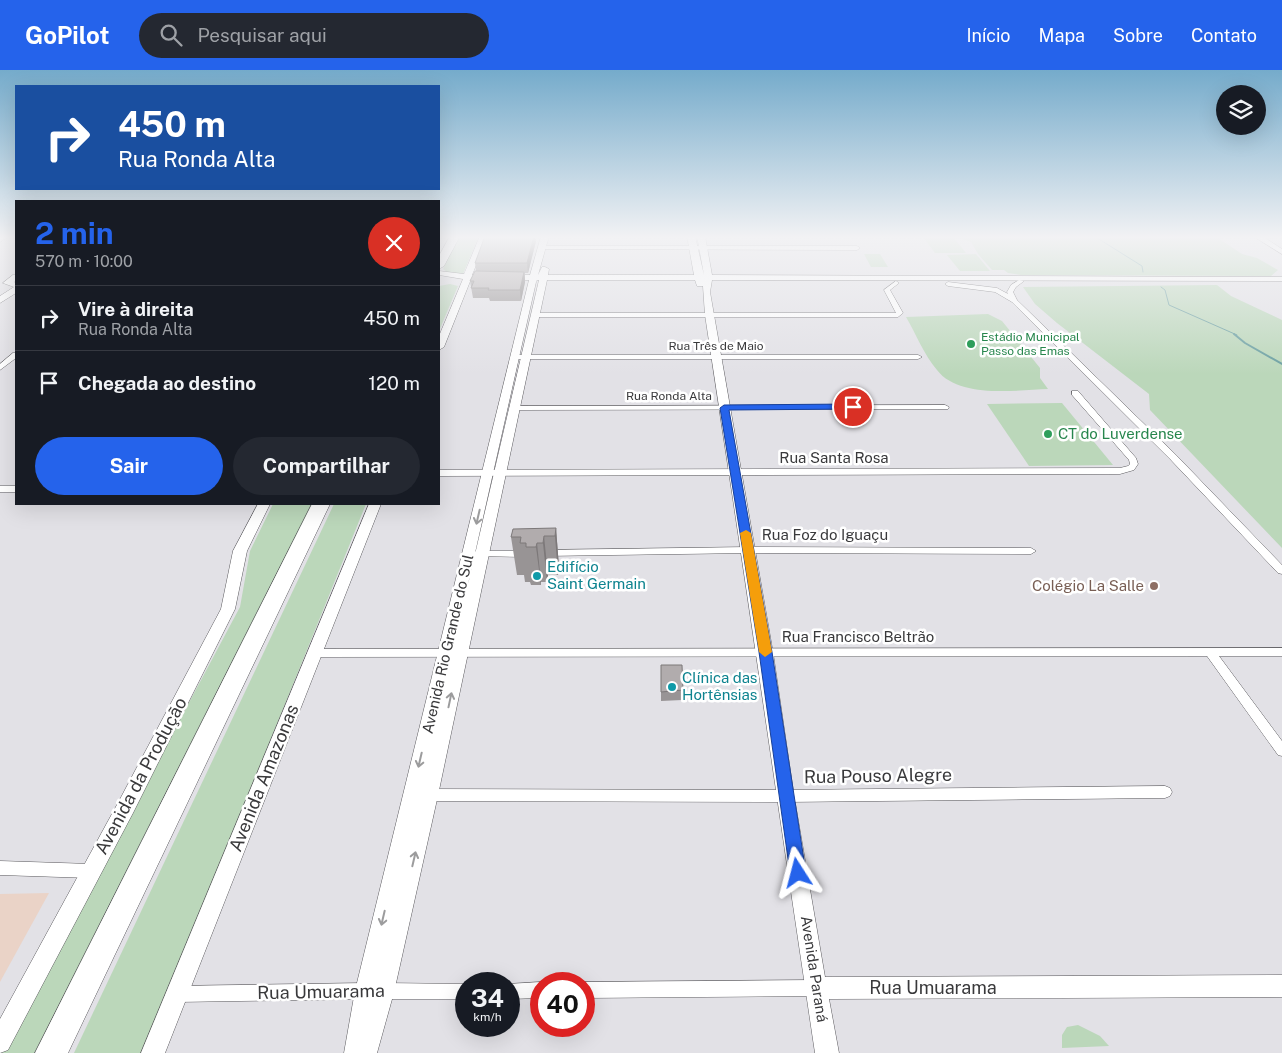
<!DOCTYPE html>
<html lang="pt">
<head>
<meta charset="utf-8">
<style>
  body { margin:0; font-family:"Public Sans",sans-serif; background:#242831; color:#f1f3f6; height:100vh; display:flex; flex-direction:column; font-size:19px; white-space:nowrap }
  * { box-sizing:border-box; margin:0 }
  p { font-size:16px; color:#9ea1a6 }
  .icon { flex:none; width:28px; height:28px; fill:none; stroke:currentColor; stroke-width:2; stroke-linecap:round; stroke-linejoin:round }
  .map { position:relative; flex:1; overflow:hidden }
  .drawer { position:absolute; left:15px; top:130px; width:425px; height:305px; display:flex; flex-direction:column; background:#171b24; border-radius:0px; box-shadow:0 5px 20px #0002 }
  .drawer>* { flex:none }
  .hud { position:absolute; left:15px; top:15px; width:425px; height:105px; border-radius:0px; box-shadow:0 5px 20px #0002; background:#1a4fa0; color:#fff; overflow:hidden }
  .fabs { position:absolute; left:1216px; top:15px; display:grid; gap:10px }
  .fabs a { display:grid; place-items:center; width:50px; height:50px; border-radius:50%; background:#171b24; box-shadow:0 5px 20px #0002; font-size:25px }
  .speed { position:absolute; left:455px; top:902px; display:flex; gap:10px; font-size:25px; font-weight:700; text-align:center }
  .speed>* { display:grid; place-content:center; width:65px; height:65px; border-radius:50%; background:#171b24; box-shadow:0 5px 20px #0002; line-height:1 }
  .speed small { font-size:12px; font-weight:400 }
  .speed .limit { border:8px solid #d22; background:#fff; color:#111 }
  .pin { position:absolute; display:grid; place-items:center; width:42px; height:42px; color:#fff; margin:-21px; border:2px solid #fff; border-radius:50%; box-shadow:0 1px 5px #0007 }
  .me { position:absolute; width:55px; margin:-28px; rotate:351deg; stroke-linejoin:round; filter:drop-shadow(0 0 4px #0008) }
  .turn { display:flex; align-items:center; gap:18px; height:105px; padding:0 20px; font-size:22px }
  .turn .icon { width:65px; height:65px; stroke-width:2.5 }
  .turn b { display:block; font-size:35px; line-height:42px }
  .round { display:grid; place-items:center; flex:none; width:52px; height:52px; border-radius:26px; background:#242831 }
  .overview { display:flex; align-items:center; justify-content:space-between; height:85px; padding:0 20px }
  h1 { font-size:30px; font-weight:700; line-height:38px; color:#2563eb }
  .cta { display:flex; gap:10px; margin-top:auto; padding:10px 20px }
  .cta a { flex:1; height:58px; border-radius:30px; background:#2563eb; color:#fff; font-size:20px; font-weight:700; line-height:58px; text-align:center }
  .cta a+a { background:#242831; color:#f1f3f6 }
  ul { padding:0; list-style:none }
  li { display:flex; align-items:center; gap:15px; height:65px; padding:0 20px; border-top:1px solid #363941 }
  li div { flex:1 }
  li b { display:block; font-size:19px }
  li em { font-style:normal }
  header { display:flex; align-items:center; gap:30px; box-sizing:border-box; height:70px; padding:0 25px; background:#2563eb; color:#fff }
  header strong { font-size:24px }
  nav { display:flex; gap:28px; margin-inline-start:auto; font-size:18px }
  .search { width:350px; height:45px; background:#242831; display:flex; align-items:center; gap:12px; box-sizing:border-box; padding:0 18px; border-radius:28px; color:#9ea1a6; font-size:19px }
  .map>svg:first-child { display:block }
</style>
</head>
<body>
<header>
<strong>GoPilot</strong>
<div class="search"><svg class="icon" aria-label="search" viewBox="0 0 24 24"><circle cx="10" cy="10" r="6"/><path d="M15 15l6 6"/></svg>Pesquisar aqui</div>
<nav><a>Início</a><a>Mapa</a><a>Sobre</a><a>Contato</a></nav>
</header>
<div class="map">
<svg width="1282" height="983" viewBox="0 0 1282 983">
  <rect width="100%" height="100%" fill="#e2e1e6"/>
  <path fill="#ead3c7" d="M49,823L0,912V824Z"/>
  <g fill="#bbd7ba">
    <path d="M459,166H479L463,204L448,203L443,199Z"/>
    <path d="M953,166H1215L1242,184L1257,188L1278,200L1271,206L1021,205L1008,203L1004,200H992L978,184L971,172Z"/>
    <path d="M923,167H953L966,183H935Z"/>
    <path d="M864,184H880L888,197H871Z"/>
    <path d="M976,184L990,201H960L947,185Z"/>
    <path d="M450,214L458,216L439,261V216Z"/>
    <path d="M1217,215L1231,226L1282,250V478L1150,340L1149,324L1057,253L1035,234L1023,217Z"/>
    <path d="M988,244L1002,251L1040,298V308L1048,319C1017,320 959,329 937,300C924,285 916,264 906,247Z"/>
    <path d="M1062,333L1113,395L1029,396L987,334Z"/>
    <path d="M273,434H314L40,983H2L240,537L250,481Z"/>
    <path d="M334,434H366L144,983H74Z"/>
    <path d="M1078,955L1100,966L1109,976L1062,978V965L1067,957Z"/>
  </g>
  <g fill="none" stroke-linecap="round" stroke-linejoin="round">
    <g stroke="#699ea0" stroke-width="1">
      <path d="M1094,166L1142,196L1143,202"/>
      <path d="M1161,217L1165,220L1169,235L1237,265"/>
    </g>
    <path stroke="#699ea0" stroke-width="2" d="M1234,264L1245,273L1282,294"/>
    <defs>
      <g id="street">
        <path d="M2,166H9L0,172V168Z"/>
        <path d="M542,176H857L860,178L857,180L540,179V177Z"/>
        <path d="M1019,210L1024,211L1016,217L1013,222L1017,230L1176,385L1282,495V504L1278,503L1170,389L1012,232L995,222L948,216L945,214L948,212L997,218L1008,224L1007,222L1011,215Z"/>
        <path d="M896,211L899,213L890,220L903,243L898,247H534L531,245L534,243H896L884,220Z"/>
        <path d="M13,283H16V288L0,300V294Z"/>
        <path d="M512,285H918L922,287L918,289H512Z"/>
        <path d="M1072,321H1078L1136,388L1138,394L1134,400L1120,404L439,406V400L1120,398L1128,396L1130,394L1129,390L1072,325Z"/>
        <path d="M945,335L949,337L948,339L514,340L510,338L514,336Z"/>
        <rect x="0" y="416" width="16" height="6"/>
        <path d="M749,477L1031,478L1036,481L1031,484L749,483L544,486L539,483L544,480Z"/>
        <path d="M477,481H527L532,484L527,487L474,486L472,484L474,482Z"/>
        <path d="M1282,578V586H1219L1282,671V686L1278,685L1207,586L315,587L311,586L309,583L311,580L315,579Z"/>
        <path d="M1165,716L1170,718L1172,722L1170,726L1165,728L785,732L426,731L421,729L419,725L421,721L426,719L785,720Z"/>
        <path d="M0,791L91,794L96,796L98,801L96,806L91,808L0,805Z"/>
        <path d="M817,910L823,912L825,918L823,924L817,926L584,928V914H580L584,912Z"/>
        <path d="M541,912L545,914H541V928L509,929V914H507Z"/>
        <path d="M368,913L374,915L375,918L376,915L382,913L468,914H466V929H382L376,927L375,924L374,927L368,929L176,932L170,930L168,924L170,918L176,916Z"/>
      </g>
      <g id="secondary">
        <path d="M480,166H488L472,205H530L541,166H549L538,205L542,197H545L549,199L548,205H694L687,166H695L704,205L697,166H705L712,205L1282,207V211L712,210L710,222L773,583L794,726L825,907L1282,905V927L829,929L839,983H815C778,737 743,491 705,245L703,216H697L695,210H547L438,725L394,922L377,983H344L355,921L529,210L471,209L444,277L439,280V266L463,209L439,205V201L464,204ZM537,210H539L466,523L536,212Z"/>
        <path d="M1253,166H1262L1282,179V184Z"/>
        <path d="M13,205H16V211L14,212L16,213V223L0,233V226L14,217L3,213Z"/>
        <path d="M258,434H270L247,481L235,539L133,743L8,980L0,983V949L119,731L221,539L233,481Z"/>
        <path d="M369,434H381L165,983H141Z"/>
      </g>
      <g id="highway">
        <path d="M450,166H460L444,196L439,199V186Z"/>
        <path d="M312,434H330L68,983H35Z"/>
      </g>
    </defs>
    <use href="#street" stroke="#5b5a5e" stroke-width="1"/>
    <use href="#secondary" stroke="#5b5a5e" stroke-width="1"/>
    <use href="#highway" stroke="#5b5a5e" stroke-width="1"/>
    <use href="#street" fill="#fff" fill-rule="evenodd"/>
    <use href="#secondary" fill="#fff" fill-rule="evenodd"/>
    <use href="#highway" fill="#fff" fill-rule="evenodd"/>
  </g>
  <g fill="#989495">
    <path d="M536,171L528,203H525V212L521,231H490L489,228H473L470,211L476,201L475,193Z"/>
    <path d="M556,458L559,497L558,505H548L547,512H541V515H531L530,512H525L524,505H517L511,467Z"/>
    <path d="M661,595L683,620L682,630L661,631Z"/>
  </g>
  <g fill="#7c7879">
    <path d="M534,166H535L536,171L528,203L527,193Z"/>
    <path d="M524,202L525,212L521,231L520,220Z"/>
    <path d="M556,458L559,497L558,505L555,466Z"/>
    <path d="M544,466L548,505L547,512L543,473Z"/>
    <path d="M537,473L541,512V515L536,477Z"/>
  </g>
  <g fill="#b1acad" stroke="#7c7879">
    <path d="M485,166H534L527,193H475Z"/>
    <path d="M475,201L524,202L520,220H488L489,218H471L474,211H470Z"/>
    <path d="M556,458L555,466H544L543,473H537L536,477H526V473H520L521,467H511L513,459Z"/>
    <path d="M661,595H682L683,620L661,622Z"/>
  </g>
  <defs><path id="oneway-shaft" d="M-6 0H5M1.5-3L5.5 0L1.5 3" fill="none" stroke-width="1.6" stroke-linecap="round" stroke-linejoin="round" transform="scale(1.25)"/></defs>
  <g stroke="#9c9c9d">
    <use href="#oneway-shaft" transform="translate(478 447) rotate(103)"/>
    <use href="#oneway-shaft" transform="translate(450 630) rotate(-78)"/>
    <use href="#oneway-shaft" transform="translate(420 690) rotate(103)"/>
    <use href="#oneway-shaft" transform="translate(414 789) rotate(-77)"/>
    <use href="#oneway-shaft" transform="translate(383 848) rotate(103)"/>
  </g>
  <linearGradient id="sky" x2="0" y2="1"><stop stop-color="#75abcb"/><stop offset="0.55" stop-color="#f2f2f4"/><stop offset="1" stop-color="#f2f2f4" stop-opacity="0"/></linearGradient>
  <rect width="1282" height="304" fill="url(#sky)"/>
  <path fill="#2563eb" stroke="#184099" d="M853,334L856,335V339L729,340L772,582L806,803L804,808L798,811L792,808L790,803L759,582L720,338L724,335Z"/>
  <path fill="#f59e0b" d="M746,460L751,463L772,582L765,587L759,582L740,463Z"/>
  <g fill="#2e9e5b" stroke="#fff" stroke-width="2">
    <circle cx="971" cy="274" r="5"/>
    <circle cx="1048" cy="364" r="5"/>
  </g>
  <g fill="#0f9aa8" stroke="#fff" stroke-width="2">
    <circle cx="537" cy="506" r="5"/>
    <circle cx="672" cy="617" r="5"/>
  </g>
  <circle fill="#8d6e63" stroke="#fff" stroke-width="2" cx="1154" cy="516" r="5"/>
  <g text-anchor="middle" stroke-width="5" stroke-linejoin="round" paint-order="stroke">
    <g font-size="12" fill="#27864d" stroke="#fff" text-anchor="start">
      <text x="981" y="271">Estádio Municipal<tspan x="981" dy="14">Passo das Emas</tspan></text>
    </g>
    <g font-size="12" fill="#39393b" stroke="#fff">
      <text x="716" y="280">Rua Três de Maio</text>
      <text x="669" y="330">Rua Ronda Alta</text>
    </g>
    <g font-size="15" fill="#27864d" stroke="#fff" text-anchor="start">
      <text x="1058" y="369">CT do Luverdense</text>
    </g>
    <g font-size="15" fill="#39393b" stroke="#fff">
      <text x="834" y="393">Rua Santa Rosa</text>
      <text x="825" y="470">Rua Foz do Iguaçu</text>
      <text x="858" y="572">Rua Francisco Beltrão</text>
      <text transform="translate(448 574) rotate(-77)" y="5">Avenida Rio Grande do Sul</text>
      <text transform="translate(814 899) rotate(81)" y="5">Avenida Paraná</text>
    </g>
    <g font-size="15" fill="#0d838f" stroke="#fff" text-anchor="start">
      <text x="547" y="502">Edifício<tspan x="547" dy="17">Saint Germain</tspan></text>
      <text x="682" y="613">Clínica das<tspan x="682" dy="17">Hortênsias</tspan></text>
    </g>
    <g font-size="15" fill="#785e54" stroke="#fff" text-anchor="end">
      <text x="1144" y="521">Colégio La Salle</text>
    </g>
    <g font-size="18" fill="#39393b" stroke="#fff">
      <text transform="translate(141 706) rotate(-62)" y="6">Avenida da Produção</text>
      <text transform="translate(878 706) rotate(-1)" y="6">Rua Pouso Alegre</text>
      <text transform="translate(264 708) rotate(-68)" y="6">Avenida Amazonas</text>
      <text x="933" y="924">Rua Umuarama</text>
      <text transform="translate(321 922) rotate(-1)" y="6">Rua Umuarama</text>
    </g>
  </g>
</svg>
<div class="fabs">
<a><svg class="icon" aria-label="layers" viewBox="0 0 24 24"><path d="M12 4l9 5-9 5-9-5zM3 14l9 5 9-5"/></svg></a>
</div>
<div class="speed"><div>34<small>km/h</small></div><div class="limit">40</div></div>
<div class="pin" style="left:853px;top:337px;background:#d93025"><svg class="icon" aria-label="arrive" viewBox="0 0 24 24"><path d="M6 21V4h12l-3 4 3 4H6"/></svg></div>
<svg class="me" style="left:798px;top:803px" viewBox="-20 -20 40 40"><path d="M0-17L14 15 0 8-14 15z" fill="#2563eb" stroke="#fff" stroke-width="4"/></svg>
<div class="hud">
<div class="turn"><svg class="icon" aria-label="right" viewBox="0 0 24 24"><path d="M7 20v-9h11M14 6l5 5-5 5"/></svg><div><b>450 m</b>Rua Ronda Alta</div></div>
</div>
<section class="drawer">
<div class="overview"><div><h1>2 min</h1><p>570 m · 10:00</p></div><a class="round" style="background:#d93025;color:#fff"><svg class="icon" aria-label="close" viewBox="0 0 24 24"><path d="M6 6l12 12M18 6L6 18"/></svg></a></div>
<ul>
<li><svg class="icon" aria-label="right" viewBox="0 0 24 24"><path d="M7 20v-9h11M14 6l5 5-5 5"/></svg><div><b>Vire à direita</b><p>Rua Ronda Alta</p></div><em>450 m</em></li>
<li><svg class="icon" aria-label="arrive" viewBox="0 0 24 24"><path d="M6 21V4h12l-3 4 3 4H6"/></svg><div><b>Chegada ao destino</b></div><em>120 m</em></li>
</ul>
<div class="cta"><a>Sair</a><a>Compartilhar</a></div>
</section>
</div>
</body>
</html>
